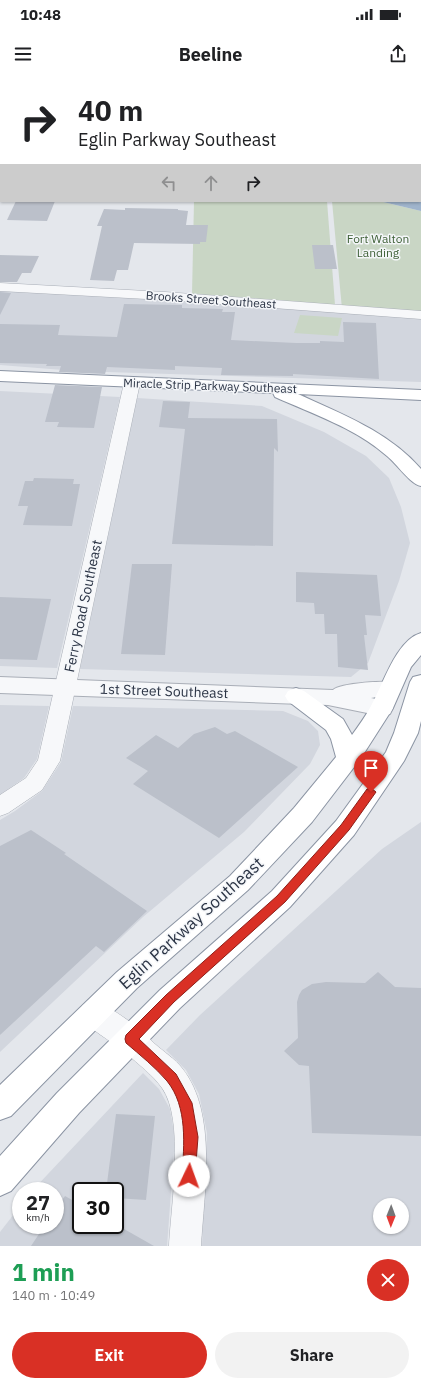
<!DOCTYPE html>
<html lang="en">
<head>
<meta charset="utf-8">
<style>
  body { margin:0; font-family:"IBM Plex Sans",sans-serif; background:#f2f2f2; color:#202124; height:100vh; display:flex; flex-direction:column; font-size:15px; white-space:nowrap }
  * { box-sizing:border-box; margin:0 }
  p { font-size:13px; color:#757577 }
  .icon { flex:none; width:22px; height:22px; fill:none; stroke:currentColor; stroke-width:2; stroke-linecap:round; stroke-linejoin:round }
  .map { position:relative; height:1166px; overflow:hidden }
  .details { display:flex; flex-direction:column; background:#fff; flex:1 }
  .details>* { flex:none }
  .top-card { position:absolute; left:0px; top:0px; width:421px; height:122px; box-shadow:0 1px 3px #0004; background:#fff; color:#202124; overflow:hidden }
  .needle { width:26px; rotate:181deg }
  .tools { position:absolute; left:373px; top:1118px; display:grid; gap:8px }
  .tools a { display:grid; place-items:center; width:36px; height:36px; border-radius:50%; background:#fff; box-shadow:0 1px 3px #0004; font-size:20px }
  .speed { position:absolute; left:12px; top:1102px; display:flex; gap:8px; font-size:20px; font-weight:700; text-align:center }
  .speed>* { display:grid; place-content:center; width:52px; height:52px; border-radius:50%; background:#fff; box-shadow:0 1px 3px #0004; line-height:1 }
  .speed small { font-size:10px; font-weight:400 }
  .speed .limit { border:2px solid #111; border-radius:6px; background:#fff; color:#111 }
  .pin { position:absolute; display:grid; place-items:center; width:34px; height:34px; color:#fff; margin:-41px -17px; border-radius:50% 50% 50% 0; rotate:-45deg; box-shadow:0 0 4px #0007 }
  .pin .icon { rotate:45deg }
  .me { position:absolute; width:44px; margin:-22px; rotate:3deg; stroke-linejoin:round; filter:drop-shadow(0 0 3px #0008) }
  .turn { display:flex; align-items:center; gap:14px; height:84px; padding:0 12px; font-size:18px }
  .turn .icon { width:52px; height:52px; stroke-width:2.5 }
  .turn b { display:block; font-size:28px; line-height:34px }
  .lanes { display:flex; align-items:center; height:38px; padding:0 12px; background:#0003; justify-content:center; gap:20px; direction:ltr }
  .lanes .off { opacity:.35 }
  .round { display:grid; place-items:center; flex:none; width:42px; height:42px; border-radius:21px; background:#f2f2f2 }
  .overview { display:flex; align-items:center; justify-content:space-between; height:68px; padding:0 12px }
  h1 { font-size:24px; font-weight:700; line-height:30px; color:#1e9e55 }
  .button { display:flex; gap:8px; margin-top:auto; padding:8px 12px }
  .button a { flex:1; height:46px; border-radius:24px; background:#d93025; color:#fff; font-size:16px; font-weight:700; line-height:46px; text-align:center }
  .button a+a { background:#f2f2f2; color:#202124 }
  .status { display:flex; justify-content:space-between; align-items:center; height:28px; padding:0 20px; background:#fff; direction:ltr }
  .status svg { height:11px; fill:currentColor }
  header { display:flex; justify-content:space-between; align-items:center; height:52px; padding:0 12px; background:#fff; font-size:18px; font-weight:700 }
  .map>svg:first-child { display:block }
</style>
</head>
<body>
<div class="status"><b>10:48</b><svg viewBox="0 0 49 12"><path d="M0 12V9h3v3zM5 12V6h3v6zM10 12V3h3v9zM15 12V0h3v12zM26 1h20v11H26zM47 4h2v5h-2z"/></svg></div>
<header><svg class="icon" aria-label="menu" viewBox="0 0 24 24"><path d="M4 6h16M4 12h16M4 18h16"/></svg>Beeline<svg class="icon" aria-label="share" viewBox="0 0 24 24"><path d="M12 15V3M7 8l5-5 5 5M5 13v7h14v-7"/></svg></header>
<div class="map">
<svg width="421" height="1166" viewBox="0 0 421 1166">
  <rect width="100%" height="100%" fill="#e4e7ec"/>
  <g fill="#d2d6de" fill-rule="evenodd">
    <path d="M0,211L164,220L421,239V302L76,291L0,285Z"/>
    <path d="M0,311L120,317L57,588L0,586Z"/>
    <path d="M137,318L262,326L324,352L366,376L389,398L401,427L410,463L399,501L368,583L351,597L80,589Z"/>
    <path d="M0,625L49,626L37,679L24,698L0,715Z"/>
    <path d="M73,626L283,631L308,641L318,651L320,665L310,684L244,752L143,837L0,972V740L15,731L42,711L61,682Z"/>
    <path d="M421,742V1166H202L207,1053L199,1014L186,990L166,970L200,935L382,769ZM380,1125H402V1147H380Z"/>
    <path d="M143,993L159,1009L170,1029L175,1058L167,1166H0V1152L21,1125V1145H55V1111H32ZM81,1111H115V1145H81Z"/>
  </g>
  <g fill="#c9d6c5">
    <path d="M194,121H327L335,225L192,214Z"/>
    <path d="M332,121H379L421,131V235L342,229Z"/>
    <path d="M300,235L342,238L338,256L294,253Z"/>
  </g>
  <path fill="#9fb4cc" d="M0,0H421V131L379,121H420V1H1V74Z"/>
  <g fill="#bbc0ca">
    <path d="M16,121H55L47,141L7,140Z"/>
    <path d="M125,128L178,129V130L188,131L186,145H208L206,162H200V164L134,163L128,190H117L114,201L90,200L102,146H97L104,129L125,130Z"/>
    <path d="M312,165H333L337,189H315Z"/>
    <path d="M0,175L39,176L31,193H22L17,202H0Z"/>
    <path d="M0,212L11,213L0,235Z"/>
    <path d="M124,224L182,225V228L223,229L222,232H235L231,260L296,263H320V261L344,262L343,242L376,243L379,299L293,294V296L221,295L222,288L175,286V290L107,287L105,294L59,292L61,286H46L47,284L0,283V244L60,245L58,255L117,257Z"/>
    <path d="M55,305L102,307L94,348L57,347L59,342H45Z"/>
    <path d="M163,321L190,322L188,338L277,339L278,372L274,368L273,466L172,464L185,349L159,347Z"/>
    <path d="M34,398L74,399L73,404H80L72,446L23,445L28,426H18L25,401H33Z"/>
    <path d="M132,484H172L165,575L121,574Z"/>
    <path d="M296,492L377,495L381,536L365,535L367,555H364L368,590L338,587L337,554H325L324,534H315L314,523L296,522Z"/>
    <path d="M0,517L51,519L37,580L0,579Z"/>
    <path d="M215,647L227,654L235,651L298,687L219,758L133,704L148,691L126,678L156,655L178,668L194,654Z"/>
    <path d="M31,750L66,773L64,774L147,831L104,872L96,866L0,955V766Z"/>
    <path d="M378,892L395,907L421,908V1056L312,1053L309,986L299,985L284,971L298,958L297,922L299,915L302,910L312,904L326,902L365,903Z"/>
    <path d="M116,1034L155,1036L146,1120L115,1118V1111H106Z"/>
    <path d="M65,1116L81,1125V1145H117L154,1166H31L45,1145H55V1130Z"/>
  </g>
  <g fill="none" stroke-linecap="round" stroke-linejoin="round">
    <defs>
      <g id="minor">
        <path d="M0,203L165,212L421,231V239L165,220L0,211Z"/>
        <path d="M132,298L138,300L140,303L60,681L42,710L8,733L0,736V715L26,698L38,680L124,303L126,300Z"/>
        <path d="M93,921C116,929 138,947 155,964C164,972 175,979 182,988C218,1033 204,1113 201,1166H169C171,1126 185,1040 162,1008C153,995 138,984 127,974C112,960 88,951 79,933L83,925Z"/>
      </g>
      <path id="tertiary" d="M0,597L333,610C341,603 387,600 398,603L401,608L398,613L371,618L390,622L393,628L390,634L382,636L328,625L0,613Z"/>
      <g id="trunk">
        <path d="M0,291L421,310V320L298,314C342,334 389,352 421,389V406C410,404 397,384 387,376C355,348 313,334 275,317L273,313L0,301Z"/>
        <path d="M421,553V575L411,587L393,628L361,678L312,742L248,810L137,908L11,1036L0,1040V1005L117,892L230,796L294,728L336,677L331,659L326,650L288,621L285,616L288,611L296,608L304,611L343,639L352,655C359,645 366,636 371,626C383,605 396,560 421,553Z"/>
        <path d="M421,595V641L418,653L404,681L354,755L290,827L180,928L79,1033L11,1111L0,1116V1076L57,1013L160,910L272,811L336,741L386,672L394,653L410,602L413,597Z"/>
      </g>
    </defs>
    <use href="#minor" stroke="#a9aeb7" stroke-width="1"/>
    <use href="#tertiary" stroke="#a9aeb7" stroke-width="2"/>
    <use href="#trunk" stroke="#8b94a3" stroke-width="2"/>
    <use href="#minor" fill="#f7f8fa" fill-rule="evenodd"/>
    <use href="#tertiary" fill="#f7f8fa" fill-rule="evenodd"/>
    <use href="#trunk" fill="#fff" fill-rule="evenodd"/>
  </g>
  <path fill="#d93025" stroke="#8d1f18" d="M371,708L376,712L349,750L285,822L174,922L139,959L176,994L192,1023L198,1057L195,1096L194,1101L189,1103L184,1101L182,1096C184,1065 188,1027 167,1001C155,987 140,975 126,963L125,959L126,955L166,915L277,816L341,745L367,709Z"/>
  <g text-anchor="middle" stroke-width="3" stroke-linejoin="round" paint-order="stroke">
    <g font-size="12" fill="#3f6138" stroke="#f4f6f9">
      <text x="378" y="163">Fort Walton<tspan x="378" dy="14">Landing</tspan></text>
    </g>
    <g font-size="12" fill="#2b3445" stroke="#f4f6f9">
      <text transform="translate(211 220) rotate(4)" y="4">Brooks Street Southeast</text>
      <text transform="translate(210 306) rotate(2)" y="4">Miracle Strip Parkway Southeast</text>
    </g>
    <g font-size="14" fill="#2b3445" stroke="#f4f6f9">
      <text transform="translate(83 526) rotate(-78)" y="5">Ferry Road Southeast</text>
      <text transform="translate(164 611) rotate(2)" y="5">1st Street Southeast</text>
    </g>
    <g font-size="17" fill="#2b3445" stroke="#f4f6f9">
      <text transform="translate(191 843) rotate(-42)" y="6">Eglin Parkway Southeast</text>
    </g>
  </g>
</svg>
<div class="tools">
<a><svg class="needle" viewBox="-14 -14 28 28"><path d="M0-13l5 13h-10z" fill="#e53935"/><path d="M0 13l5-13h-10z" fill="#757577"/></svg></a>
</div>
<div class="speed"><div>27<small>km/h</small></div><div class="limit">30</div></div>
<div class="pin" style="left:371px;top:712px;background:#d93025"><svg class="icon" aria-label="arrive" viewBox="0 0 24 24"><path d="M6 21V4h12l-3 4 3 4H6"/></svg></div>
<svg class="me" style="left:189px;top:1096px" viewBox="-20 -20 40 40"><circle r="19" fill="#fff"/><path d="M0-13L10 11 0 6-10 11z" fill="#d93025"/></svg>
<div class="top-card">
<div class="turn"><svg class="icon" aria-label="right" viewBox="0 0 24 24"><path d="M7 20v-9h11M14 6l5 5-5 5"/></svg><div><b>40 m</b>Eglin Parkway Southeast</div></div>
<div class="lanes"><svg class="icon off" aria-label="left" viewBox="0 0 24 24"><path d="M17 20v-9H6M10 6l-5 5 5 5"/></svg><svg class="icon off" aria-label="ahead" viewBox="0 0 24 24"><path d="M12 20V5M6 11l6-6 6 6"/></svg><svg class="icon" aria-label="right" viewBox="0 0 24 24"><path d="M7 20v-9h11M14 6l5 5-5 5"/></svg></div>
</div>
</div>
<section class="details">
<div class="overview"><div><h1>1 min</h1><p>140 m · 10:49</p></div><a class="round" style="background:#d93025;color:#fff"><svg class="icon" aria-label="close" viewBox="0 0 24 24"><path d="M6 6l12 12M18 6L6 18"/></svg></a></div>
<div class="button"><a>Exit</a><a>Share</a></div>
</section>
</body>
</html>
